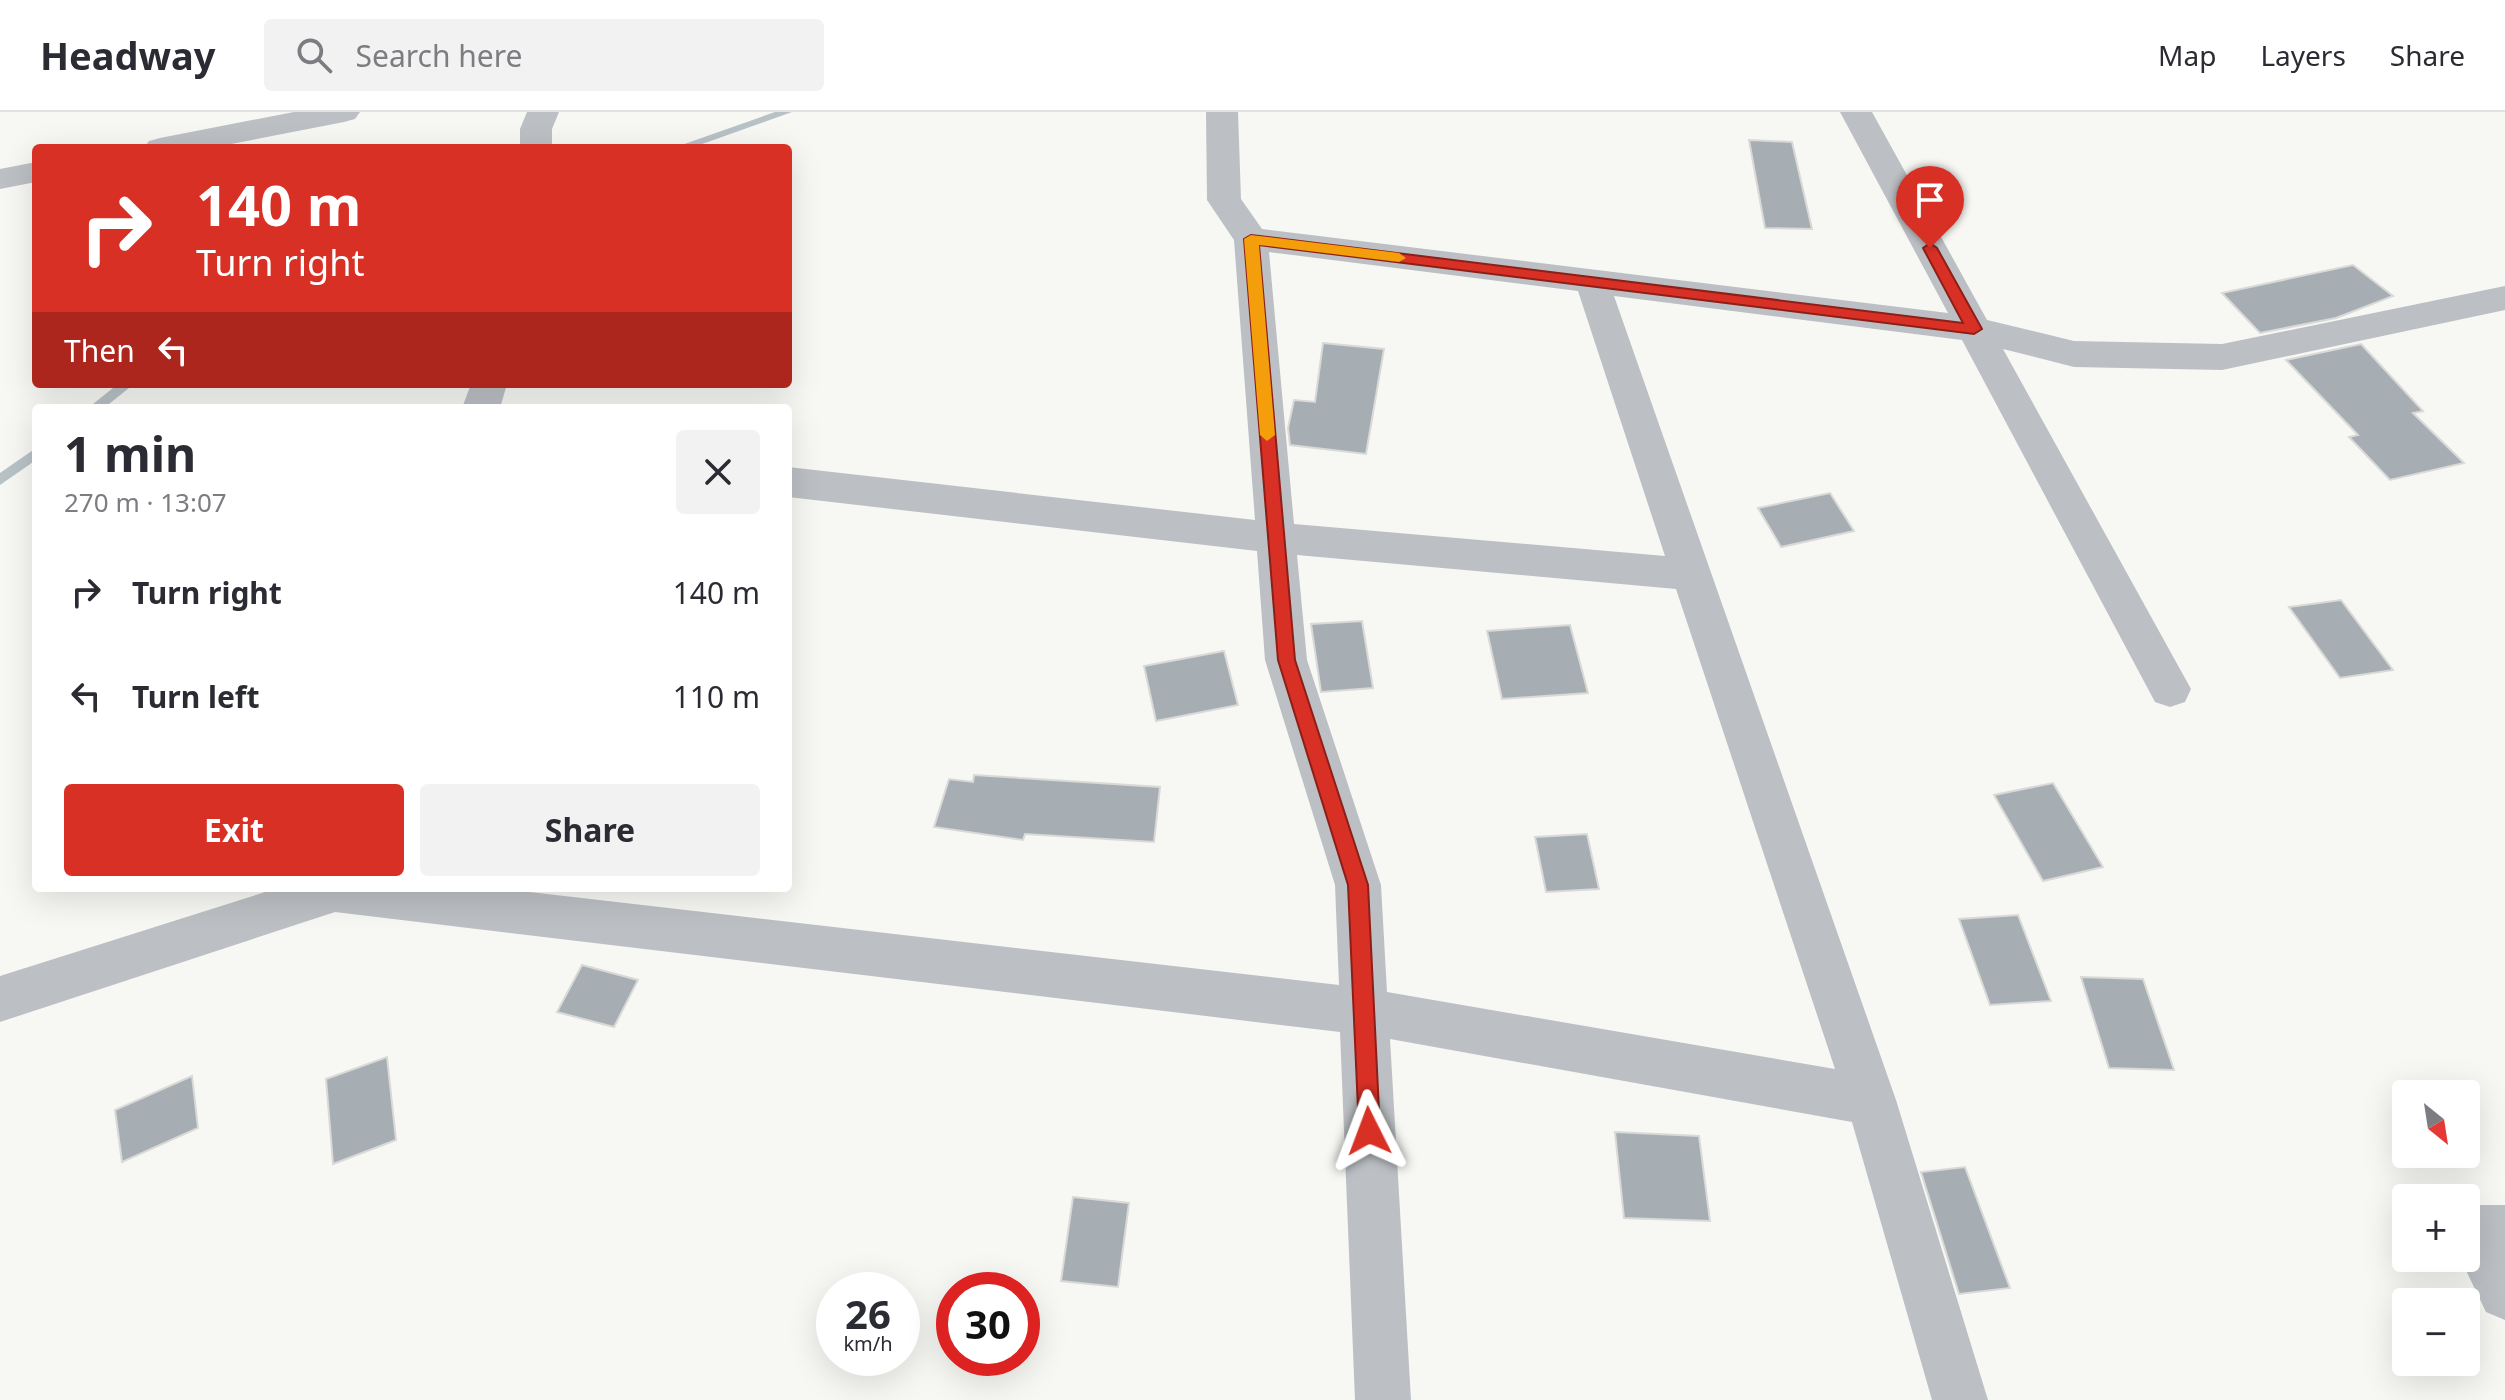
<!DOCTYPE html>
<html lang="en">
<head>
<meta charset="utf-8">
<style>
  body { margin:0; font-family:"Noto Sans",sans-serif; background:#f2f2f3; color:#2b2b33; height:100vh; display:flex; flex-direction:column; font-size:30px; white-space:nowrap }
  * { box-sizing:border-box; margin:0 }
  p { font-size:26px; color:#7c7c81 }
  .icon { flex:none; width:44px; height:44px; fill:none; stroke:currentColor; stroke-width:2; stroke-linecap:round; stroke-linejoin:round }
  .map { position:relative; flex:1; overflow:hidden }
  .drawer { position:absolute; left:32px; top:292px; width:760px; height:488px; display:flex; flex-direction:column; background:#fff; border-radius:8px; box-shadow:0 8px 32px #0002 }
  .drawer>* { flex:none }
  .hud { position:absolute; left:32px; top:32px; width:760px; height:244px; border-radius:8px; box-shadow:0 8px 32px #0002; background:#d93025; color:#fff; overflow:hidden }
  .needle { width:52px; rotate:150deg }
  .buttons { position:absolute; left:2392px; top:968px; display:grid; gap:16px }
  .buttons a { display:grid; place-items:center; width:88px; height:88px; border-radius:8px; background:#fff; box-shadow:0 8px 32px #0002; font-size:40px }
  .speed { position:absolute; left:816px; top:1160px; display:flex; gap:16px; font-size:40px; font-weight:700; text-align:center }
  .speed>* { display:grid; place-content:center; width:104px; height:104px; border-radius:50%; background:#fff; box-shadow:0 8px 32px #0002; line-height:1 }
  .speed small { font-size:20px; font-weight:400 }
  .speed .limit { border:12px solid #d22; background:#fff; color:#111 }
  .pin { position:absolute; display:grid; place-items:center; width:68px; height:68px; color:#fff; margin:-82px -34px; border-radius:50% 50% 50% 0; rotate:-45deg; box-shadow:0 0 8px #0007 }
  .pin .icon { rotate:45deg }
  .me { position:absolute; width:88px; margin:-44px; rotate:357deg; stroke-linejoin:round; filter:drop-shadow(0 0 6px #0008) }
  .turn { display:flex; align-items:center; gap:28px; height:168px; padding:0 32px; font-size:36px }
  .turn .icon { width:104px; height:104px; stroke-width:2.5 }
  .turn b { display:block; font-size:56px; line-height:68px }
  .then { display:flex; align-items:center; height:76px; padding:0 32px; background:#0003; gap:16px; font-size:30px }
  .round { display:grid; place-items:center; flex:none; width:84px; height:84px; border-radius:8px; background:#f2f2f3 }
  .overview { display:flex; align-items:center; justify-content:space-between; height:136px; padding:0 32px }
  h1 { font-size:48px; font-weight:700; line-height:60px }
  .primary-button { display:flex; gap:16px; margin-top:auto; padding:16px 32px }
  .primary-button a { flex:1; height:92px; border-radius:8px; background:#d93025; color:#fff; font-size:32px; font-weight:700; line-height:92px; text-align:center }
  .primary-button a+a { background:#f2f2f3; color:#2b2b33 }
  ul { padding:0; list-style:none }
  li { display:flex; align-items:center; gap:24px; height:104px; padding:0 32px }
  li div { flex:1 }
  li b { display:block; font-size:30px }
  li em { font-style:normal }
  header { display:flex; align-items:center; gap:48px; box-sizing:border-box; height:112px; padding:0 40px; background:#fff; border-bottom:2px solid #e1e1e2 }
  header strong { font-size:38px }
  nav { display:flex; gap:44px; margin-inline-start:auto; font-size:28px }
  .search { width:560px; height:72px; background:#f2f2f3; display:flex; align-items:center; gap:20px; box-sizing:border-box; padding:0 28px; border-radius:8px; color:#7c7c81; font-size:30px }
  .map>svg:first-child { display:block }
</style>
</head>
<body>
<header>
<strong>Headway</strong>
<div class="search"><svg class="icon" aria-label="search" viewBox="0 0 24 24"><circle cx="10" cy="10" r="6"/><path d="M15 15l6 6"/></svg>Search here</div>
<nav><a>Map</a><a>Layers</a><a>Share</a></nav>
</header>
<div class="map">
<svg width="2505" height="1288" viewBox="0 0 2505 1288">
  <rect width="100%" height="100%" fill="#f7f7f4"/>
  <g fill="none" stroke-linecap="round" stroke-linejoin="round">
    <g fill="#b8c2c6" fill-rule="evenodd">
      <path d="M775,0H792L691,36H673Z"/>
      <path d="M118,272H134L104,296H88Z"/>
      <path d="M36,336V348L0,373V361Z"/>
    </g>
  </g>
  <g fill="#a7aeb3" stroke="#d9d9d7" stroke-width="2">
    <path d="M1749,28L1792,30L1812,117L1765,116Z"/>
    <path d="M2353,153L2393,184L2336,206L2260,221L2222,181Z"/>
    <path d="M1323,231L1384,237L1366,342L1290,333L1288,316L1294,288L1315,290Z"/>
    <path d="M2361,232L2423,299L2413,301L2464,351L2390,368L2349,325L2358,323L2286,248Z"/>
    <path d="M1830,381L1854,419L1781,435L1758,396Z"/>
    <path d="M2341,488L2393,558L2340,566L2289,495Z"/>
    <path d="M1362,509L1373,576L1321,580L1311,512Z"/>
    <path d="M1570,513L1588,581L1502,587L1487,519Z"/>
    <path d="M1224,539L1238,593L1156,609L1144,554Z"/>
    <path d="M974,663L1160,675L1154,730L1025,722L1023,728L934,715L949,667L973,670Z"/>
    <path d="M2053,671L2103,755L2043,769L1994,683Z"/>
    <path d="M1587,722L1599,777L1546,780L1535,725Z"/>
    <path d="M2018,803L2051,889L1990,893L1959,807Z"/>
    <path d="M582,853L638,868L614,915L557,900Z"/>
    <path d="M2081,865L2143,867L2174,958L2109,956Z"/>
    <path d="M387,945L396,1028L333,1052L326,967Z"/>
    <path d="M192,964L198,1016L122,1050L115,998Z"/>
    <path d="M1615,1020L1699,1024L1710,1109L1624,1106Z"/>
    <path d="M1965,1055L2010,1176L1959,1182L1921,1060Z"/>
    <path d="M1073,1085L1129,1091L1118,1175L1061,1169Z"/>
  </g>
  <g fill="none" stroke-linecap="round" stroke-linejoin="round">
    <g fill="#bcc0c4" fill-rule="evenodd">
      <path d="M294,0H360L355,7L344,10L211,36H144L149,29L160,26Z"/>
      <path d="M527,0H559L552,17V36H520V17Z"/>
      <path d="M1206,0H1238L1241,87L1262,117L1948,201L1840,0H1872L1987,208L2074,229L2222,232L2505,174V198L2222,258L2074,255L2003,237L2191,577L2185,590L2170,595L2155,590L1962,228L1614,184L1896,988L1988,1288H1932L1852,1010L1390,927L1411,1288H1355L1340,920L335,800L0,910V864L278,776H494L1339,873L1335,773L1265,548L1257,439L788,385V355L1255,408L1234,128L1207,88ZM1269,140L1578,179L1665,444L1294,412ZM1297,443L1676,477L1835,957L1387,880L1381,773L1307,548Z"/>
      <path d="M36,50V70L0,77V57Z"/>
      <path d="M471,272H507L500,296H462Z"/>
      <path d="M2475,1093H2505V1208L2486,1200L2460,1146H2466V1097Z"/>
    </g>
  </g>
  <path fill="#d93025" stroke="#8d1f18" stroke-width="2" d="M1251,123L1963,211L1923,136L1930,131L1937,136L1982,217L1974,222L1259,133L1295,548L1368,773L1380,1019L1377,1026L1369,1029L1362,1026L1359,1019L1348,773L1278,548L1244,127Z"/>
  <path fill="#f59e0b" d="M1251,123L1399,141L1406,146L1399,150L1259,133L1275,323L1267,329L1260,323L1244,127Z"/>
</svg>
<div class="buttons">
<a><svg class="needle" viewBox="-14 -14 28 28"><path d="M0-13l5 13h-10z" fill="#e53935"/><path d="M0 13l5-13h-10z" fill="#7c7c81"/></svg></a>
<a>+</a>
<a>−</a>
</div>
<div class="speed"><div>26<small>km/h</small></div><div class="limit">30</div></div>
<div class="pin" style="left:1930px;top:136px;background:#d93025"><svg class="icon" aria-label="arrive" viewBox="0 0 24 24"><path d="M6 21V4h12l-3 4 3 4H6"/></svg></div>
<svg class="me" style="left:1369px;top:1019px" viewBox="-20 -20 40 40"><path d="M0-17L14 15 0 8-14 15z" fill="#d93025" stroke="#fff" stroke-width="4"/></svg>
<div class="hud">
<div class="turn"><svg class="icon" aria-label="right" viewBox="0 0 24 24"><path d="M7 20v-9h11M14 6l5 5-5 5"/></svg><div><b>140 m</b>Turn right</div></div>
<div class="then">Then<svg class="icon" aria-label="left" viewBox="0 0 24 24"><path d="M17 20v-9H6M10 6l-5 5 5 5"/></svg></div>
</div>
<section class="drawer">
<div class="overview"><div><h1>1 min</h1><p>270 m · 13:07</p></div><a class="round"><svg class="icon" aria-label="close" viewBox="0 0 24 24"><path d="M6 6l12 12M18 6L6 18"/></svg></a></div>
<ul>
<li><svg class="icon" aria-label="right" viewBox="0 0 24 24"><path d="M7 20v-9h11M14 6l5 5-5 5"/></svg><div><b>Turn right</b></div><em>140 m</em></li>
<li><svg class="icon" aria-label="left" viewBox="0 0 24 24"><path d="M17 20v-9H6M10 6l-5 5 5 5"/></svg><div><b>Turn left</b></div><em>110 m</em></li>
</ul>
<div class="primary-button"><a>Exit</a><a>Share</a></div>
</section>
</div>
</body>
</html>
